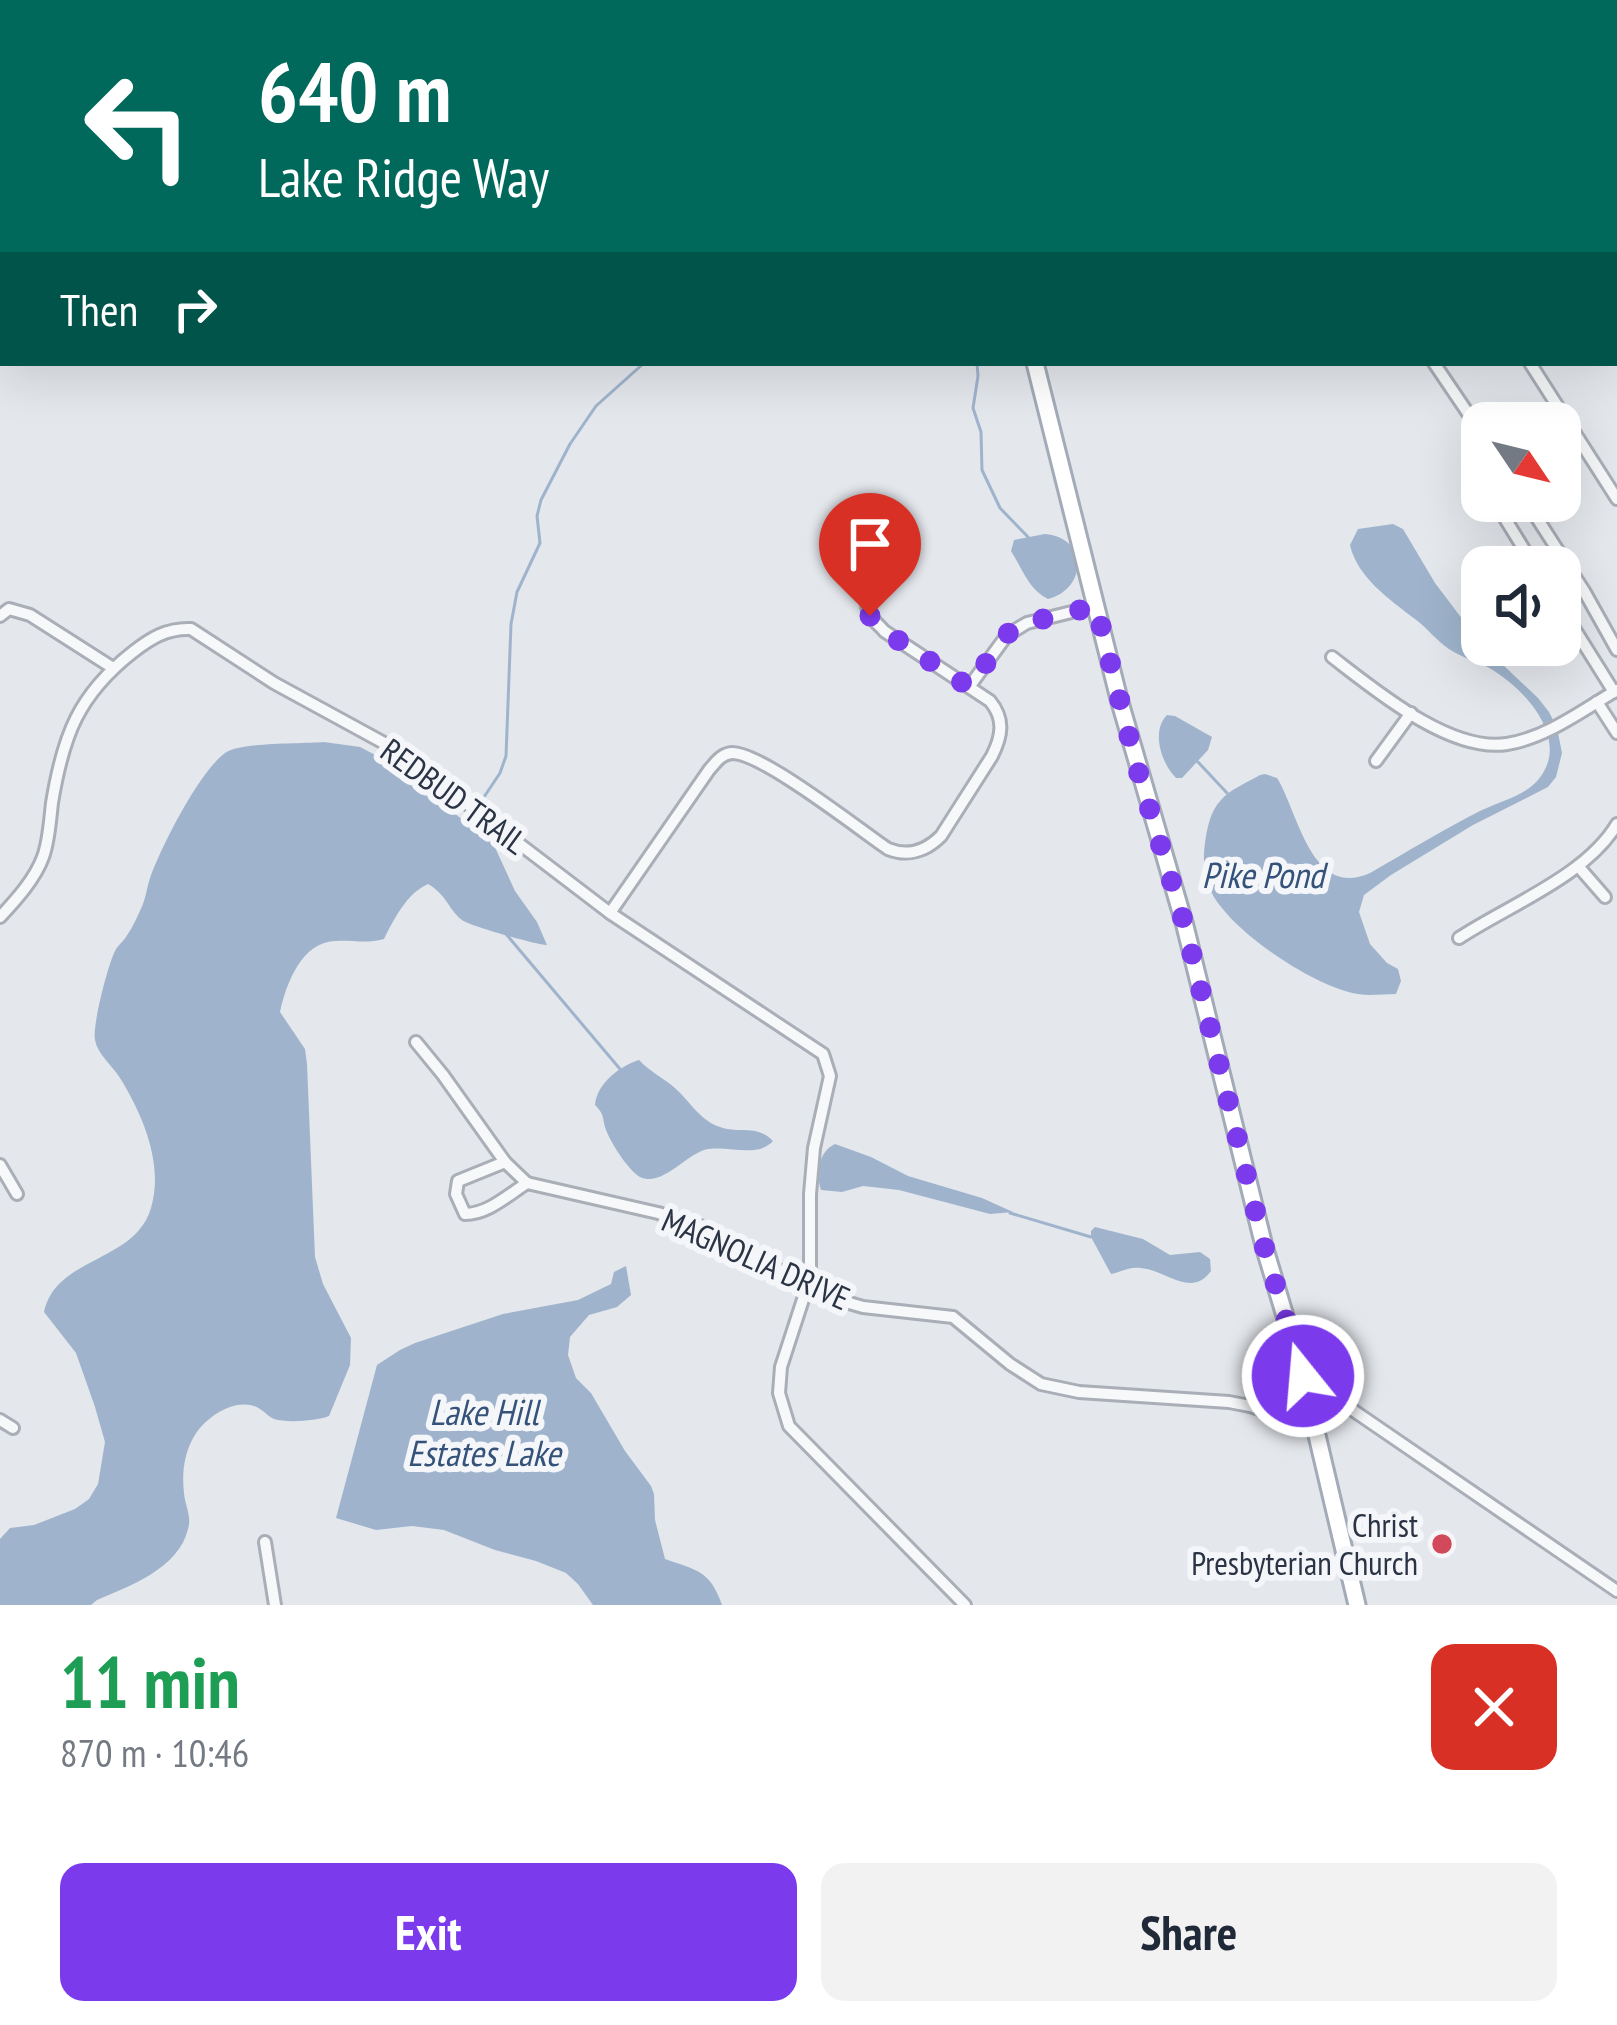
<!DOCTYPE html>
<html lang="en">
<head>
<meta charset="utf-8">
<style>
  body { margin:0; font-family:"PT Sans Narrow",sans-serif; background:#f2f2f3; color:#1f2937; height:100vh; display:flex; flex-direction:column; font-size:45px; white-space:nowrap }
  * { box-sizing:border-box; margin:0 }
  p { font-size:39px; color:#747a83 }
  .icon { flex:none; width:66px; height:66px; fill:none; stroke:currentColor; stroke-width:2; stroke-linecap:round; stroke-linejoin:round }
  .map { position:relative; height:1605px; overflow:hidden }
  .side { display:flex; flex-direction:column; background:#fff; flex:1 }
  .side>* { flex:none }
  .banner { position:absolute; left:0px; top:0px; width:1617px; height:366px; box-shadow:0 12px 48px #0002; background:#00695c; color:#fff; overflow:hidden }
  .needle { width:78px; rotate:125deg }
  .buttons { position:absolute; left:1461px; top:402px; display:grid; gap:24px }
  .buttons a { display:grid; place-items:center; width:120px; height:120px; border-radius:24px; background:#fff; box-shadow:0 12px 48px #0002; font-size:60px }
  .pin { position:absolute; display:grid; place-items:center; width:102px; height:102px; color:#fff; margin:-123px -51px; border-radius:50% 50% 50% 0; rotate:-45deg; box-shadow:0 0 12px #0007 }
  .pin .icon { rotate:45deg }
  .me { position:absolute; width:132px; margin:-66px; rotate:343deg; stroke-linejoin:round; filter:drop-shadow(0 0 9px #0008) }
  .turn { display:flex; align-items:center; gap:42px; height:252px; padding:0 60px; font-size:54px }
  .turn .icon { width:156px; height:156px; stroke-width:2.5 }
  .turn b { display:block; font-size:84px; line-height:102px }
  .then { display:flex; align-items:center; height:114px; padding:0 60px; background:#0003; gap:24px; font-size:45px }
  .round { display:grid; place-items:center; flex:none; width:126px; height:126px; border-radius:24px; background:#f2f2f3 }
  .overview { display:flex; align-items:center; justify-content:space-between; height:204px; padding:0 60px }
  h1 { font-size:72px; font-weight:600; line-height:90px; color:#1e9e55 }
  .cta { display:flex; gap:24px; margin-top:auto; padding:24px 60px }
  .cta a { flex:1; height:138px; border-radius:24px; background:#7c3aed; color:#fff; font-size:48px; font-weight:600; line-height:138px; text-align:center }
  .cta a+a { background:#f2f2f3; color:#1f2937 }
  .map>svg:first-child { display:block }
</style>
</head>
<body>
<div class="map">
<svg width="1617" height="1605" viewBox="0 0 1617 1605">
  <rect width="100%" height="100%" fill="#e4e7ec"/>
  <g fill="#9fb4cc">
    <path d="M1393,524L1403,529L1435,583L1482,645L1538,698L1549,712L1557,728L1562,753L1556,777L1548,787L1473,825L1391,875L1364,895L1359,912L1370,944L1387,963L1398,969L1401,981L1396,994C1383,994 1370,996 1358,994C1315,987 1237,935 1214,897C1205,881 1202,862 1205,843C1207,829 1210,811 1221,800C1231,789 1246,783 1260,775L1265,774L1277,778C1298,811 1311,900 1370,873C1407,852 1444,829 1482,810C1501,801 1524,796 1538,780C1572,740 1525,689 1491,669C1478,661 1462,658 1449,649C1437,641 1427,628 1415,619C1390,600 1357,577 1350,545L1358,529Z"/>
    <path d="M1045,534C1090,538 1086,590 1048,599C1029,590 1022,568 1011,551L1014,540Z"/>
    <path d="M1167,715L1175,716L1212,737L1208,750L1182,778H1176C1161,763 1151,731 1167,715Z"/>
    <path d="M324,742L360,747L385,760L493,843L515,891L537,922L547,945C534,944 470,926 462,920C448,909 447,895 428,884C407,893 394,919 384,939C366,944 353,940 336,941C302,941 286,984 280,1012L305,1049L307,1064L315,1257L323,1284L351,1338L350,1365L329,1416C316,1421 287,1423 274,1419C269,1417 265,1412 260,1409C250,1402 235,1404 225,1409C191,1425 180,1458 184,1493C185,1506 192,1516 188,1529C179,1568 130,1586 97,1600L91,1605H0V1539L10,1528L34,1525L75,1509L89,1499L98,1484L105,1442L95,1407L76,1353L44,1312C56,1256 135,1263 151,1208C164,1165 143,1115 120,1078C112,1065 98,1055 95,1040C92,1026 108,965 115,951C117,946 123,942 126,937C133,927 138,915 143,904C146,896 147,887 150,878C161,847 199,772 225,753C241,742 302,744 324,742Z"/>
    <path d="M639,1060C650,1072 664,1078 676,1089C690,1102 701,1121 720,1127C739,1134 757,1124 773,1141C757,1158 731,1146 709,1149C688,1151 663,1188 640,1177C628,1170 611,1143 606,1130C602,1118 605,1115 595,1105C597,1083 620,1066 639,1060Z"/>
    <path d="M835,1144L871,1157L908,1176L982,1198L1013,1212L990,1214L899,1190L863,1186L842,1192L821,1190C816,1174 818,1152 835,1144Z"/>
    <path d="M1095,1227L1143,1239L1170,1255L1200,1252L1210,1259L1211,1271C1191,1299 1165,1269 1140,1268C1130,1267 1120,1272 1111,1274L1091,1237V1231Z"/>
    <path d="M626,1266L631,1295L617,1307L589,1315L570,1337L568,1355L576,1378L591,1393L625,1451L651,1486L654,1494L655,1520L665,1559C696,1570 710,1570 722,1605H593L578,1584L566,1573L536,1561L495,1550L444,1530L412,1526L376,1530L336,1518L377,1365L400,1350L415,1343L503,1314L578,1300L611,1284L614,1272Z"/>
  </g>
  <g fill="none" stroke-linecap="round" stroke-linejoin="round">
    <g stroke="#9fb4cc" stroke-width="3">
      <path d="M798,0L800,3"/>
      <path d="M1329,3L1330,0"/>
      <path d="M0,324H3"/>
      <path d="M977,363L978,376L973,408L981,432L982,470L1000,508L1029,538"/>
      <path d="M1198,762L1227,793"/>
      <path d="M480,803L500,773L506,756L511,624L517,592L540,543L537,516L541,500L570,444L596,406L644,363"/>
      <path d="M506,934L620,1069"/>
      <path d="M1010,1213L1091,1237"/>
    </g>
    <defs>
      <g id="street">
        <path d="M1190,0L1191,3"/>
        <path d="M0,86H3"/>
        <path d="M1434,363L1482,434"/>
        <path d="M1530,363L1617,499"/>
        <path d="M1560,452L1579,440"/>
        <path d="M1498,501L1501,512L1535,567"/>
        <path d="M1526,501L1584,591L1617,650"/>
        <path d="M1560,606L1614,692"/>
        <path d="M0,616L9,609L30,615L113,668"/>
        <path d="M1332,657C1375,690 1450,753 1507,744C1546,738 1583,710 1617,690"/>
        <path d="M969,687L1007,635L1027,623L1096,606"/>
        <path d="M1597,702L1617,733"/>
        <path d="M1376,761L1411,713"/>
        <path d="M1578,866L1605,897"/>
        <path d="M610,913L709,770C716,762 721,754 732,753C761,752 860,830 888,849C908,857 926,851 941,836L992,756C1002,736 1005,719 990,701L884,631C883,629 871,618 870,616C859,595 883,568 894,552"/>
        <path d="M0,917C16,900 35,879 43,857C49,841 50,820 52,803C63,736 78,695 133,652C151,638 167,628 191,629L274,683L395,749L610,913L823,1054L830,1076L814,1148L810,1194V1267L808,1284L781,1367L779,1393L789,1426L965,1605"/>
        <path d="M1459,938C1509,905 1586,876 1617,824"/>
        <path d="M416,1042L443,1075L505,1162L527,1183L658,1213L700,1226L825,1296L863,1307L953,1317L1010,1364L1041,1384L1079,1392L1229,1402L1250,1406L1316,1428"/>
        <path d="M505,1162L458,1181L456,1194L465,1214C488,1214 508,1195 527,1183"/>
        <path d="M0,1165L17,1194"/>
        <path d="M1303,1376L1617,1591"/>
        <path d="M1250,1406L1300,1366"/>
        <path d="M0,1420L13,1428"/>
        <path d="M265,1542L275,1605"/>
      </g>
      <g id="primary">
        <path d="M943,0L944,3"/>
        <path d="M62,3V0"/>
        <path d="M83,3L84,0"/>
        <path d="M0,225L3,217"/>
        <path d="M0,274L3,267"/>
        <path d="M1035,363L1119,699L1185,926L1264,1246L1303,1376L1357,1605"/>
      </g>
    </defs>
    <use href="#street" stroke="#a9aeb7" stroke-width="16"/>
    <use href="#primary" stroke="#a3abb8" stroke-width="21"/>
    <use href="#street" stroke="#f7f8fa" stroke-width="10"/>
    <use href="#primary" stroke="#fff" stroke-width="15"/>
  </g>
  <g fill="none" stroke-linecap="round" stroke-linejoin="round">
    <path stroke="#7c3aed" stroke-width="21" stroke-dasharray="0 37.8" d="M870,616L884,631L969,687L1007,634L1027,623L1096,606L1136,764L1185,926L1264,1246L1303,1376"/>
  </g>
  <circle fill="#d1495b" stroke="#f4f6f9" stroke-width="4.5" cx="1442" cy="1544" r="12"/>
  <g text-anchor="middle" stroke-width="12" stroke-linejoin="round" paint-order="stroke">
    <g font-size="33" fill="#2b3445" stroke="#f4f6f9">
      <text transform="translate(454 796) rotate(36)" y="12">REDBUD TRAIL</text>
      <text transform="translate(756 1259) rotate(24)" y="12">MAGNOLIA DRIVE</text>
    </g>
    <g font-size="33" fill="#2b3445" stroke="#f4f6f9" text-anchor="end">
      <text x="1418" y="1537">Christ<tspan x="1418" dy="38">Presbyterian Church</tspan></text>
    </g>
    <g font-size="36" font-style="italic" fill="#34527a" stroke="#f4f6f9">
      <text x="1263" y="888">Pike Pond</text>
      <text x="484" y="1425">Lake Hill<tspan x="484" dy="41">Estates Lake</tspan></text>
    </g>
  </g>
</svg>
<div class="buttons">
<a><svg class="needle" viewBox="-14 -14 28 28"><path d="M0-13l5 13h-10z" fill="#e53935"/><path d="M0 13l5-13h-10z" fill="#747a83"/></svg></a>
<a><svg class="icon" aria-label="sound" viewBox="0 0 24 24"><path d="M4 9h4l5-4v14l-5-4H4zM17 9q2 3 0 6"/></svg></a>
</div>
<div class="pin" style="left:870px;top:616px;background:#d93025"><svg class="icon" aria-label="arrive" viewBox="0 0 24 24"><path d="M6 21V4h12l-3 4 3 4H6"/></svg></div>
<svg class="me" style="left:1303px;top:1376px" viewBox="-20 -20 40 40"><circle r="17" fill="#7c3aed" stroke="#fff" stroke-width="3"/><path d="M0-11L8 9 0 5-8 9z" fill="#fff"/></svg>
<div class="banner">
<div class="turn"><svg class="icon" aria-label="left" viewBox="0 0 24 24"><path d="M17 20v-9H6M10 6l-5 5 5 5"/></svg><div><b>640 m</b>Lake Ridge Way</div></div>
<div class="then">Then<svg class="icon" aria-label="right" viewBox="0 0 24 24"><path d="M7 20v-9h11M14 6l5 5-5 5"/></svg></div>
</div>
</div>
<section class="side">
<div class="overview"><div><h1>11 min</h1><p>870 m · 10:46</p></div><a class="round" style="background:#d93025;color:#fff"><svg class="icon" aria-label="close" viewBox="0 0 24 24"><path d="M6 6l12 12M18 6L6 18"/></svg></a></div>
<div class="cta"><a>Exit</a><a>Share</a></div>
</section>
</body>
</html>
